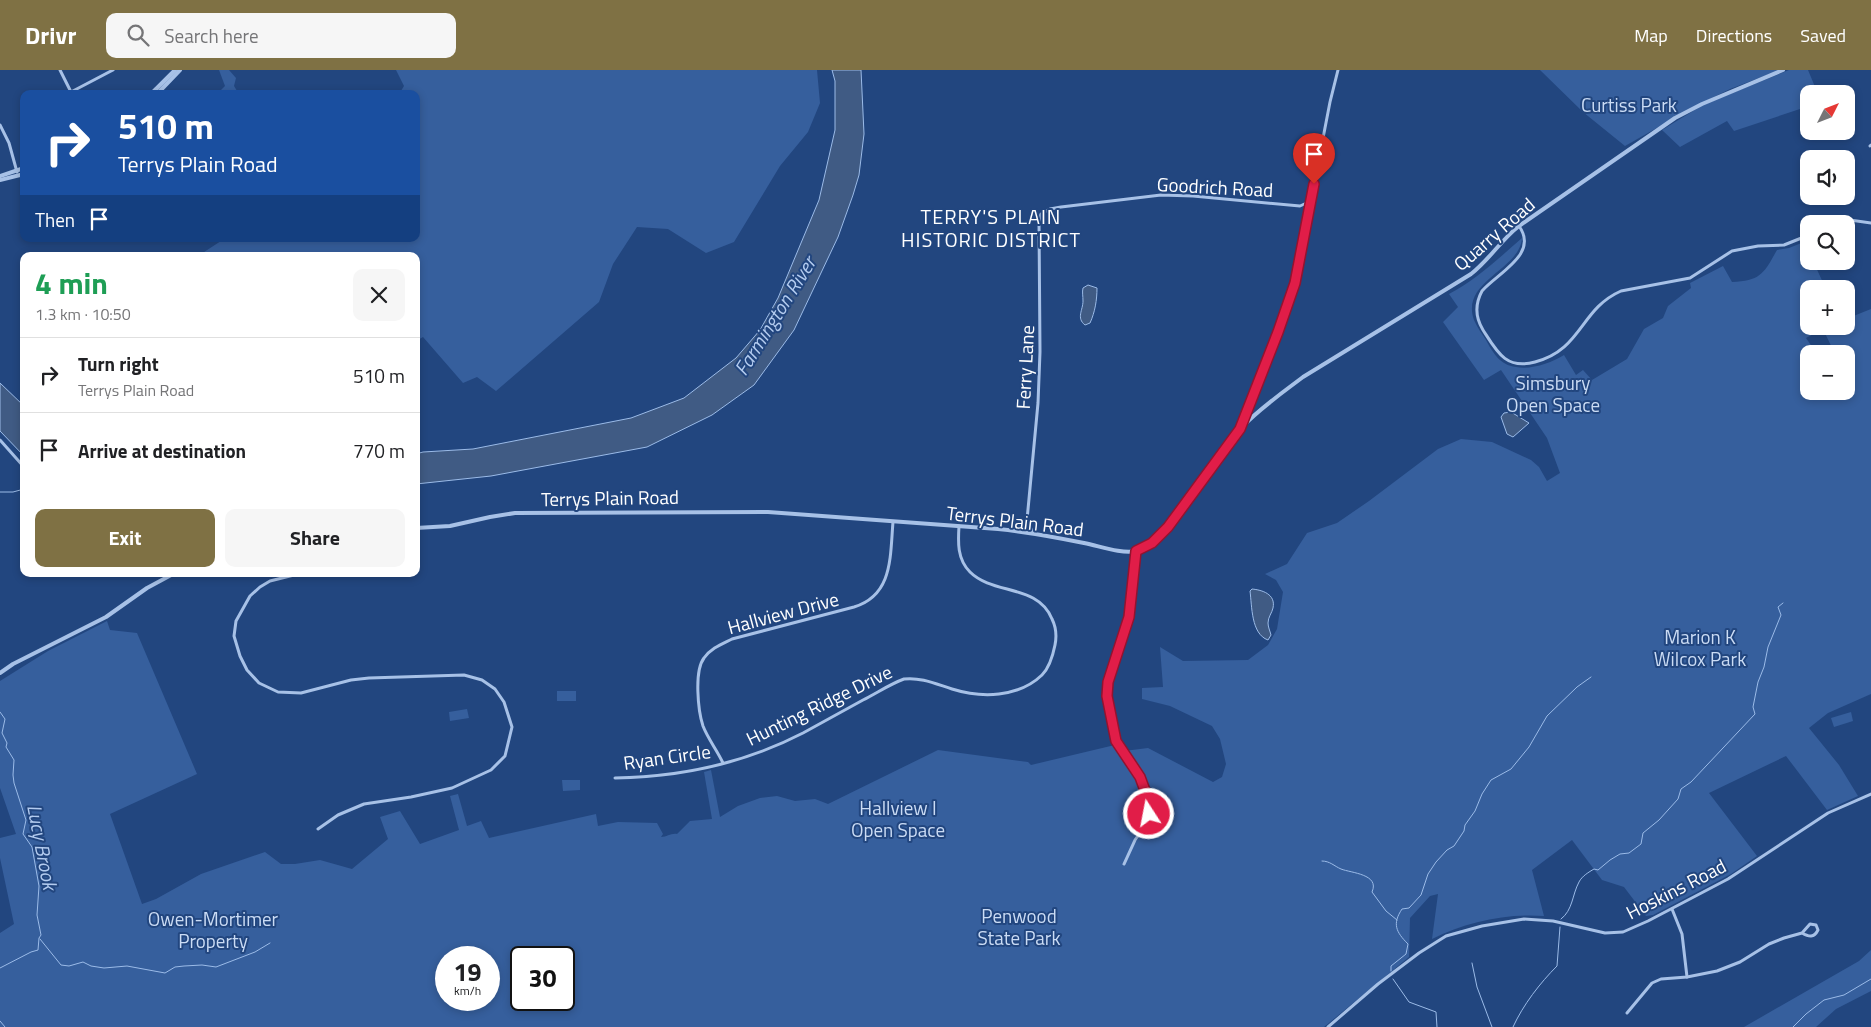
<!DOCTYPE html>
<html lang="en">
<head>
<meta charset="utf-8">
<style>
  body { margin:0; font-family:"Titillium Web",sans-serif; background:#f6f6f6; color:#202124; height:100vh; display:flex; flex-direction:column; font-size:19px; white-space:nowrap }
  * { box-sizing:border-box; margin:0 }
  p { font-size:16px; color:#757577 }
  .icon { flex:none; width:28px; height:28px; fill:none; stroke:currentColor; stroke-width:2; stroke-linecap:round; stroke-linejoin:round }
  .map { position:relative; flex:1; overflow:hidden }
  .details { position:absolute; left:20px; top:182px; width:400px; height:325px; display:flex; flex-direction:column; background:#fff; border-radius:10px; box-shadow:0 2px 8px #0003 }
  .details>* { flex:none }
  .hud { position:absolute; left:20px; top:20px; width:400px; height:152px; border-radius:10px; box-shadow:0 2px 8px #0003; background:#1a4fa0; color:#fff; overflow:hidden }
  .needle { width:32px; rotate:48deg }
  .fabs { position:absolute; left:1800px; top:15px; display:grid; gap:10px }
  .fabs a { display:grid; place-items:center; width:55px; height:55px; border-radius:10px; background:#fff; box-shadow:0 2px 8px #0003; font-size:25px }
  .speed { position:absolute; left:435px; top:876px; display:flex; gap:10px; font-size:25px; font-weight:700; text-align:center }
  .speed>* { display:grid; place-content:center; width:65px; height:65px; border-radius:50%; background:#fff; box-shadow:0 2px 8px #0003; line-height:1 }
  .speed small { font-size:12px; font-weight:400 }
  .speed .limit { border:2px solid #111; border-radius:8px; background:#fff; color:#111 }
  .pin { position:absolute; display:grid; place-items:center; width:42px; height:42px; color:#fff; margin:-51px -21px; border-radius:50% 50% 50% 0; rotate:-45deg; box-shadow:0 0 5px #0007 }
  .pin .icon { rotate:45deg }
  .me { position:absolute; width:55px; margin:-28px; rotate:349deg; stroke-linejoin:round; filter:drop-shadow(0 0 4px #0008) }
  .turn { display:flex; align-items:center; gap:18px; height:105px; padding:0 15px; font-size:22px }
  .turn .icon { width:65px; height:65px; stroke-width:2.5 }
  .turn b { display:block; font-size:35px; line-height:42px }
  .then { display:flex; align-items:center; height:48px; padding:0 15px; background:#0003; gap:10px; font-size:19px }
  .round { display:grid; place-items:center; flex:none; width:52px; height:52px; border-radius:10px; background:#f6f6f6 }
  .head { display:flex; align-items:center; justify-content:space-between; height:85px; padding:0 15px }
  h1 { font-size:30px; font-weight:700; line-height:38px; color:#1e9e55 }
  .cta { display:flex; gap:10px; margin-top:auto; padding:10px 15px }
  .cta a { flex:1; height:58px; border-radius:10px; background:#7f7144; color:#fff; font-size:20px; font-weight:700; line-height:58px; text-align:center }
  .cta a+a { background:#f6f6f6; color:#202124 }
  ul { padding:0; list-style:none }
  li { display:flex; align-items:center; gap:15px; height:75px; padding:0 15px; border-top:1px solid #e0e0e0 }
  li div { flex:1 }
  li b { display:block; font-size:19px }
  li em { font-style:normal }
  header { display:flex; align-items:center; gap:30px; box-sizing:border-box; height:70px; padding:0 25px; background:#7f7144; color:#fff }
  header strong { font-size:24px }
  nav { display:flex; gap:28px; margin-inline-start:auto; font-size:18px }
  .search { width:350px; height:45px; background:#f6f6f6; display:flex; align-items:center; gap:12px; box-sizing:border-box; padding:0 18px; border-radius:10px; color:#757577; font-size:19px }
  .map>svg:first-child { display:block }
</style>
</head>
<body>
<header>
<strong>Drivr</strong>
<div class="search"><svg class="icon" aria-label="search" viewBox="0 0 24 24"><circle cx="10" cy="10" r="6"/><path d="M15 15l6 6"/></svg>Search here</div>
<nav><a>Map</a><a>Directions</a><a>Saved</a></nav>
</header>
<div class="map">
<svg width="1871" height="957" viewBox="0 0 1871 957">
  <rect width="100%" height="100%" fill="#22467f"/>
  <g fill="#365f9d" fill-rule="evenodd">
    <path d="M219,0H229L236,8L234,16L239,24H217L225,16Z"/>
    <path d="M396,0H817L820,33L808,62L780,96L734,172L706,183L668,159L637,157L613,194L599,232L496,321L477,307L463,313L423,267L416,271V186H198L224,169H416V24H399L404,16Z"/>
    <path d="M1540,0H1780L1730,19L1692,38L1625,76L1583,42Z"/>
    <path d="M1789,0H1808L1818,24H1809V36L1734,61L1727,51L1680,77L1662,60L1703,35Z"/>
    <path d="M1522,168C1520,200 1460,211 1474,250C1477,257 1482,264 1486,270C1493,283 1500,295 1516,297C1531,300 1551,293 1564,285L1576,305L1583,300L1592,310L1627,289L1644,259L1663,248L1668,236L1691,218L1690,213L1723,196L1732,212C1761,211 1764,203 1777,180L1789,178L1804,172L1809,182V191H1813L1826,219H1809V256H1846V249L1871,239V624L1828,643L1809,658L1839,695L1858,726L1827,740L1786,686L1709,723L1757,786L1731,804L1653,845L1646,846L1624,817L1602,810L1572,770L1532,800L1544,846C1507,843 1465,852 1432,869L1438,824L1430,826L1410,848L1409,887L1324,957H0V863L14,854L0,788V768L16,764L0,718V611L48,581L107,551L110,560L137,563L197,704L110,744L142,834L156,829L201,804L265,782L281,794H295L320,790L352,799L388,769L380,747L400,741L420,774L459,760L450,726L458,724L467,756L481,751L489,768L596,744L598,756L618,752L657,753L663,764L661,767C667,767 671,763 677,764L690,751L712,749L704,702L711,700L720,747L738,736L760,728L777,726L795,731L815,729L828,734L938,680L1028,692L1031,695L1119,674L1124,681L1148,678L1213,712L1222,707L1226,694L1220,669L1212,656L1170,636L1142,629V618L1163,617L1160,577L1183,591L1248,590L1268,575L1277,559L1283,522L1276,510L1265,504L1287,494L1307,463L1337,453L1369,431L1438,379L1461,369L1492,372L1531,390L1539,397L1547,411L1560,403L1547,368L1501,300L1484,310L1443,252L1458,237L1449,224C1477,209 1498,189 1522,168ZM1823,259L1835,284H1846V312L1849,315L1846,318V321H1809V284H1817L1806,268ZM446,888H489V930H446ZM521,888H564V930H521Z"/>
    <rect x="557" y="621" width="19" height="10"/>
    <path d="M467,639L469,648L450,651L449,642Z"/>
    <path d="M1851,642L1853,651L1834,657L1831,648Z"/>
    <path d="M562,710H580V720L563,721Z"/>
    <path d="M1871,880V921L1836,939L1816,957H1744L1859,891Z"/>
  </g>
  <g fill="#405b84" stroke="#9bbbe8">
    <path d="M832,0H861L864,64L859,105L853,125L838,167L794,260L754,315L712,345L647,377L491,406L416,414V384L423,382L473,379L631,348L684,328L736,288L760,260L778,228L819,130L835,60V11Z"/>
    <path d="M1088,215L1097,218C1097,230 1095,242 1090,253L1085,255C1076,248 1083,240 1083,231C1083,226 1082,222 1083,218Z"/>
    <path d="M0,313L24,336V386L0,361Z"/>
    <path d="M1511,342L1529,353L1513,367L1507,364L1501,347L1504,343Z"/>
    <path d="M1252,519C1262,520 1276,524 1273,538C1272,543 1268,547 1268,553C1268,557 1270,561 1271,565L1268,570C1251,564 1252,536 1250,521Z"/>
  </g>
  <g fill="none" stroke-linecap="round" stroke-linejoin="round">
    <g stroke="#9bbbe8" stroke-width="1">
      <path d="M0,422H13L24,419"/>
      <path d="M0,642L5,649L2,663L7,673L6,677L14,690L13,705L14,713L26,750L23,764L32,777L39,816L37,845L41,865L39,868L38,880L31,882L0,898"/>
      <path d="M1322,791C1330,791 1334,796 1341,799C1351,803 1380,804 1372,822L1386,841L1397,850"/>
      <path d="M1561,849C1573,840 1572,825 1579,812C1582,806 1589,802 1594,799L1598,800L1610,790L1620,784L1629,783L1641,774L1643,763L1659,750L1678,729L1681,719L1691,712L1755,644L1753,637L1758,612L1764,597L1768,577L1781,545L1778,537L1783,533"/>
      <path d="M40,869L61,895L69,896L83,892L91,896L104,898L127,896L165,903L175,897L184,896L202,895L216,897L255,882L270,873"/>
      <path d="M1472,893L1477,917L1492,957"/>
      <path d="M1391,901V896L1406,884L1408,874C1396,862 1392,854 1402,839L1409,838L1421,825L1428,804L1436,792L1447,780L1454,776L1464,761L1465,755L1475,741L1482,724L1491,710L1511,699L1529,677L1547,646L1577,617L1591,607"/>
      <path d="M1393,909L1409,932L1436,942L1437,957"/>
      <path d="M0,951L5,957"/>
      <path d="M1513,957C1523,935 1540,913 1557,896L1560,857"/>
      <path d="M1793,957L1806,944L1824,930L1844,925L1871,909"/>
    </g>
    <g stroke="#a7c1e7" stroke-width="3">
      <path d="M60,0L72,24"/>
      <path d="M71,22L113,0"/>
      <path d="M0,55L9,73L17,102"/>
      <path d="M1870,76L1871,75"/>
      <path d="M1833,154L1850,150L1871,153"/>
      <path d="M1519,156C1539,184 1499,202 1482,221C1475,234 1475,247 1483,260C1497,282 1506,300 1535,292C1582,280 1580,239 1621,221L1690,208L1732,181L1758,176L1784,175L1809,165"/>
      <path d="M1240,358L1278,262L1295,213L1330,32L1338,0"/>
      <path d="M0,370L24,397"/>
      <path d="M1027,450L1033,463"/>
      <path d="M1019,461L1027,450L1038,333L1040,282L1039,152L1041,144L1050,139L1061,137L1161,125L1193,126L1300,136L1311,131"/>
      <path d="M298,504L270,511L260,517L250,526L236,551L234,566L240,586L247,600L259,613L278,622L301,623L351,610L369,608L464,605L482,610L495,619L504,632L512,657L505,686L491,700L452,718L411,727L364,734L338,745L318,759"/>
      <path d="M723,693C717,680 708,669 703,656C698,641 694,601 704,588C711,578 722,574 732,569L854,537C893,525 890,487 893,452"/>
      <path d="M615,708C679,707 745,693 803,663C823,652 843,641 863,630C877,623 890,614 904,609C921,607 936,614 952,619C981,628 1018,628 1042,605C1050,597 1053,585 1055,575C1057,565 1056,557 1052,549C1038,514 993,525 970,502C957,489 958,472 959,456"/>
      <path d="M1124,794L1135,770L1144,757L1149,744L1150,734L1140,707L1116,671L1107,626L1108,612L1129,547L1136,481"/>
      <path d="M1672,839L1682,864L1687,907"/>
      <path d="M1627,943L1652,913L1661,909L1687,907L1717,901L1740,892L1769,874L1784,868L1802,863L1810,854L1816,855L1818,860C1814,868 1809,867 1802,863"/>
      <path d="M1328,957L1378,914L1419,883L1446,866L1482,856L1524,849L1553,851L1605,863L1623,862L1648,851L1728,809L1828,743L1871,724"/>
    </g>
    <g stroke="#a7c1e7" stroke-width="4">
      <path d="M151,24L175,0"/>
      <path d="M157,24L180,0"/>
      <path d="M0,106L24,98"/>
      <path d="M0,110L24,104"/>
      <path d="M416,458L450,456L490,447L515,443L768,442L998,459C1027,462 1055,467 1084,473C1100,476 1120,484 1137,481C1169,475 1216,383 1241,358C1260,338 1282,323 1303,307L1471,204C1489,190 1501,170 1519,156L1675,48L1702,34L1783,0"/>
      <path d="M0,603L13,594L106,547L147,518L173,504"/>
    </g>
  </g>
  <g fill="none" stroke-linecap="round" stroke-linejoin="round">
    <defs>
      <path id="route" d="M1149,744L1150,734L1140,707L1116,671L1107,626L1108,612L1129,547L1136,481L1152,473L1168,457L1240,359L1278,262L1295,213L1314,114"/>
    </defs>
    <use href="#route" stroke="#92132f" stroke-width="12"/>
    <use href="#route" stroke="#e11d48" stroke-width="9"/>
  </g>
  <g text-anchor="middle" stroke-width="4" stroke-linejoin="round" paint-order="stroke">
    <g font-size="19" fill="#cbdcf5" stroke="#22467f">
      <text x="1629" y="42">Curtiss Park</text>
      <text x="1553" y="320">Simsbury<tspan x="1553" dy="22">Open Space</tspan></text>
      <text x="1700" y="574">Marion K<tspan x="1700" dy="22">Wilcox Park</tspan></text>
      <text x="898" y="745">Hallview I<tspan x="898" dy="22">Open Space</tspan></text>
      <text x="1019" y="853">Penwood<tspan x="1019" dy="22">State Park</tspan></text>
      <text x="213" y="856">Owen-Mortimer<tspan x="213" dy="22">Property</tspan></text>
    </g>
    <g font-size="19" fill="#fff" stroke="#22467f">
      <text transform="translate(1215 117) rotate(3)" y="7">Goodrich Road</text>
      <text transform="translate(1494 164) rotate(-41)" y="7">Quarry Road</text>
      <text transform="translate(1025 297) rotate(-87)" y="7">Ferry Lane</text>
      <text transform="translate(610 428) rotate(-1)" y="7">Terrys Plain Road</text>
      <text transform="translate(1015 451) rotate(7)" y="7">Terrys Plain Road</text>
      <text transform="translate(783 543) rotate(-15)" y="7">Hallview Drive</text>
      <text transform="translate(819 635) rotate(-26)" y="7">Hunting Ridge Drive</text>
      <text transform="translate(667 687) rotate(-8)" y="7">Ryan Circle</text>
      <text transform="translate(1676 819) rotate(-27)" y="7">Hoskins Road</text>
    </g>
    <g font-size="20" letter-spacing="1" fill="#fff" stroke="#22467f">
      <text x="991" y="154">TERRY'S PLAIN<tspan x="991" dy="23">HISTORIC DISTRICT</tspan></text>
    </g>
    <g font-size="20" font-style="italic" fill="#b3cbef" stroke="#22467f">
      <text transform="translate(775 246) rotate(-58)" y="7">Farmington River</text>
      <text transform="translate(42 777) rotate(79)" y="7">Lucy Brook</text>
    </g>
  </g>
</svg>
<div class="fabs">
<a><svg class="needle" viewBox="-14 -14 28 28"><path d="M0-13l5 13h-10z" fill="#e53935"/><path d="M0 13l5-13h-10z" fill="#757577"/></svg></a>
<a><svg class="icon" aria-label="sound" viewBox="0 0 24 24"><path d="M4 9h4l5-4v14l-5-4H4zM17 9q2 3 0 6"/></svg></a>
<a><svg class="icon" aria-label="search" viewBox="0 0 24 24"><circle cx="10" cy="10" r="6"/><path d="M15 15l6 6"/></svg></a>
<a>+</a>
<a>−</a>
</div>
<div class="speed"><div>19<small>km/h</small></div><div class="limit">30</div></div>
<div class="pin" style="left:1314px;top:114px;background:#d93025"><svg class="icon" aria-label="arrive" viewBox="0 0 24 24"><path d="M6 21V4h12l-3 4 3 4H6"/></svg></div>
<svg class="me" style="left:1149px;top:744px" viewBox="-20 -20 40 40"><circle r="17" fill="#e11d48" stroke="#fff" stroke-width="3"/><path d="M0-11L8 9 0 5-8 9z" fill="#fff"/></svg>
<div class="hud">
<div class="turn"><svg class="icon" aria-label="right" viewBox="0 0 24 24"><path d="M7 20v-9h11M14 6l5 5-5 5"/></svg><div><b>510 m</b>Terrys Plain Road</div></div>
<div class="then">Then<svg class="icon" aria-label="arrive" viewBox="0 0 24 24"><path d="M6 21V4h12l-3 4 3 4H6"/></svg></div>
</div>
<section class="details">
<div class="head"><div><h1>4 min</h1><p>1.3 km · 10:50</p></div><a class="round"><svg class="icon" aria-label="close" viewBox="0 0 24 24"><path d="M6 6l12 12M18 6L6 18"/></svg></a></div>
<ul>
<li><svg class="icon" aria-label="right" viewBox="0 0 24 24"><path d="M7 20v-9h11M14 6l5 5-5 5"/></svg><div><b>Turn right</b><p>Terrys Plain Road</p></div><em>510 m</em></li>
<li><svg class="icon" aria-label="arrive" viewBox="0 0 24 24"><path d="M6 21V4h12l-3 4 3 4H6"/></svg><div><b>Arrive at destination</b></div><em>770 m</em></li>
</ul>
<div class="cta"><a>Exit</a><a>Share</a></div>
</section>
</div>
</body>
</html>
